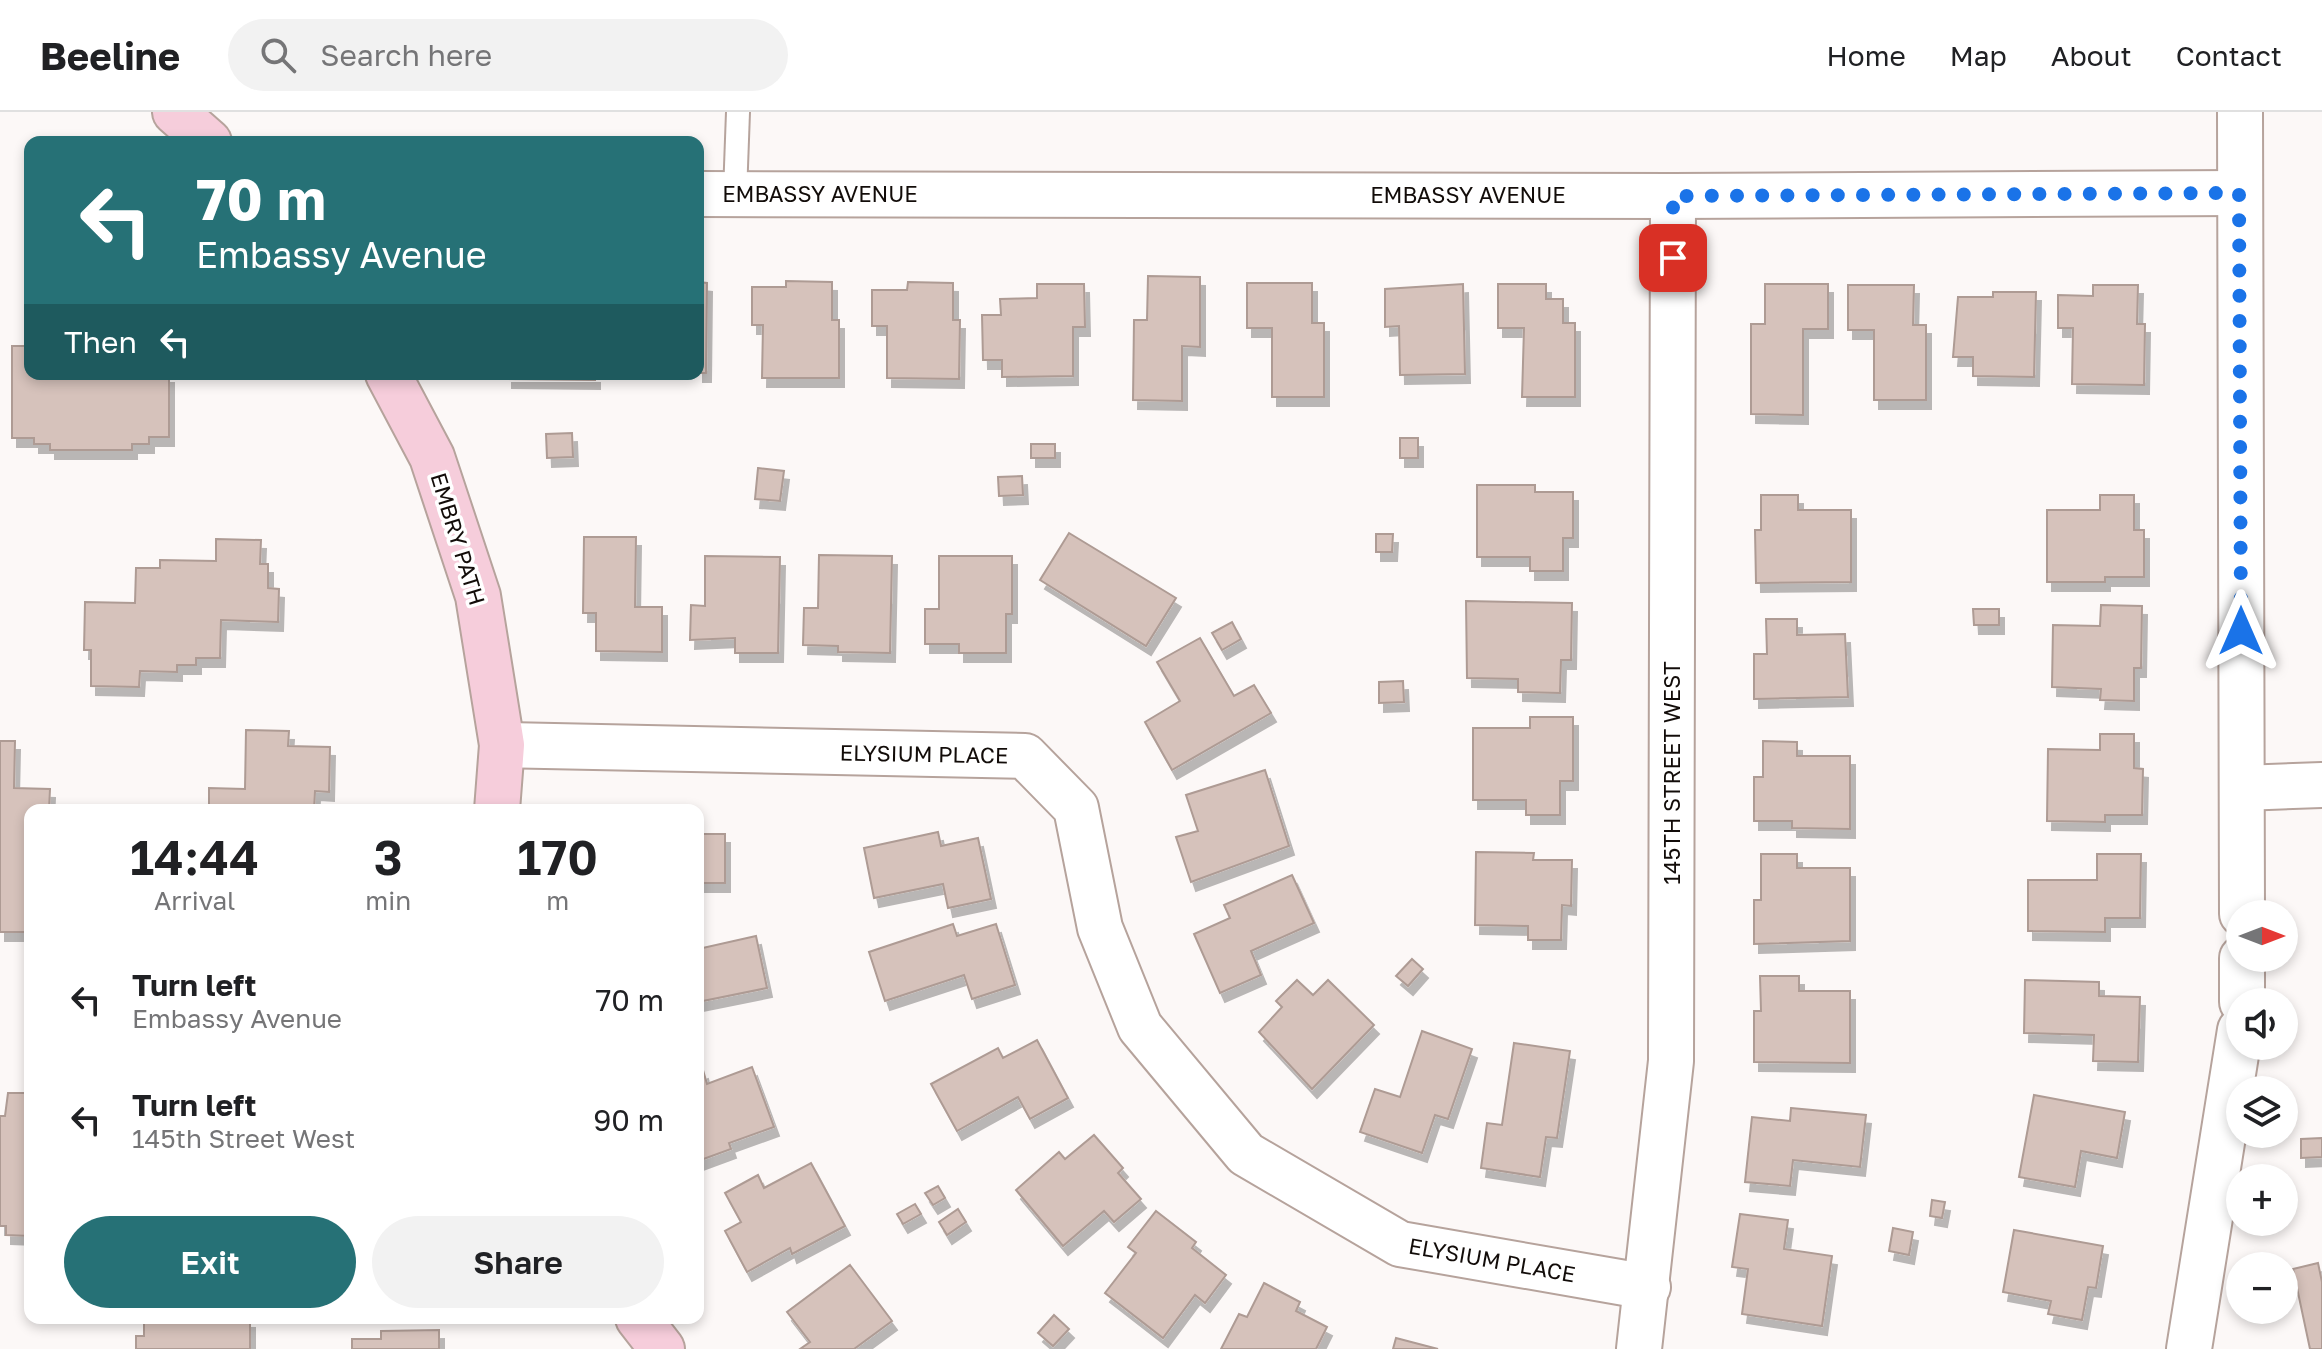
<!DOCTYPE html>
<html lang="en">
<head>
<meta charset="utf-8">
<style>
  body { margin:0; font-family:"Golos Text",sans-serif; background:#f2f2f2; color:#202124; height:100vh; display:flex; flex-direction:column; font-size:30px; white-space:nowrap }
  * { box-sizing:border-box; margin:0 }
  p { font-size:26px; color:#757577 }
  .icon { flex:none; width:44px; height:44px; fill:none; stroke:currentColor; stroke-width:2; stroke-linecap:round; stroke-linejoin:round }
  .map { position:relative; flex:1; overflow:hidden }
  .details { position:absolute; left:24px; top:692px; width:680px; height:520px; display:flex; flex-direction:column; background:#fff; border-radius:16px; box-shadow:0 4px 12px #0003 }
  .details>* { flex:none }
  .top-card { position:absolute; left:24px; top:24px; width:680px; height:244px; border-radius:16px; box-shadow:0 4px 12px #0003; background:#267176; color:#fff; overflow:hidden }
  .needle { width:52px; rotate:90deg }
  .buttons { position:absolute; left:2226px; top:788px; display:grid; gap:16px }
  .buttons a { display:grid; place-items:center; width:72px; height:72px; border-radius:50%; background:#fff; box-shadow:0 4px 12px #0003; font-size:40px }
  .pin { position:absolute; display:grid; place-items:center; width:68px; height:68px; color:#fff; margin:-34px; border-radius:16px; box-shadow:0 4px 12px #0006 }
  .me { position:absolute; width:88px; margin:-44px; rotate:0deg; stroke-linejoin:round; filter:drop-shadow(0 0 6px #0008) }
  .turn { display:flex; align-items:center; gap:28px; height:168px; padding:0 40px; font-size:36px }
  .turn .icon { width:104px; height:104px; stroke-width:2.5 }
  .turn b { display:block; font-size:56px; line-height:68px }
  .then { display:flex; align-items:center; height:76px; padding:0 40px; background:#0003; gap:16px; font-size:30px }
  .eta { display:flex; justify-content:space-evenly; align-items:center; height:136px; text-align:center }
  .eta b { font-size:48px; font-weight:600; line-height:56px }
  .cta { display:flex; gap:16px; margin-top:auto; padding:16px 40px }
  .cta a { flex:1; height:92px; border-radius:48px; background:#267176; color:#fff; font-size:32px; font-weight:600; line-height:92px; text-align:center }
  .cta a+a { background:#f2f2f2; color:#202124 }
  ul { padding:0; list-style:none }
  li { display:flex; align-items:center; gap:24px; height:120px; padding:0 40px }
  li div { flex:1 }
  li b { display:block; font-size:30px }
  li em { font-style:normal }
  header { display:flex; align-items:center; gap:48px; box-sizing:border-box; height:112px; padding:0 40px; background:#fff; border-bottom:2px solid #e0e0e0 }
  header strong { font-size:38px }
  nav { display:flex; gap:44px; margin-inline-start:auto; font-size:28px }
  .search { width:560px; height:72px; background:#f2f2f2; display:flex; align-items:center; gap:20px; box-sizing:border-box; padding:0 28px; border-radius:44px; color:#757577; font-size:30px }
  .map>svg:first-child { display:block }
</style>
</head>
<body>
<header>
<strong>Beeline</strong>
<div class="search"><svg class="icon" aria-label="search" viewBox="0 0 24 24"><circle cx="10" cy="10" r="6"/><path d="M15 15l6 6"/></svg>Search here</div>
<nav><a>Home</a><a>Map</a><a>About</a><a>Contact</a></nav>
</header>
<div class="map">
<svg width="2322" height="1237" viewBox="0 0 2322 1237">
  <defs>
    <filter id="shadow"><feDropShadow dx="5" dy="9" stdDeviation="0" flood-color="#0004"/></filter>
  </defs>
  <rect width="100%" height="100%" fill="#fcf8f7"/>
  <g fill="#d6c2bb" stroke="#ae9b94" stroke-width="2" filter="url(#shadow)">
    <path d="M1148,164L1200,165V235L1182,234V289L1133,288L1134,208H1147Z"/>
    <path d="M786,169L832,170V208H839V266H762L763,213H752V175H786Z"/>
    <path d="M698,170L707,171L706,261H698Z"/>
    <path d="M908,170L953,171V208H960L959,267L887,266V214H872V178H907Z"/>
    <path d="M1247,171H1312V211H1324V285H1272V216H1247Z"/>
    <path d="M1037,172H1084L1085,215H1073V264L1002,265V248H983L982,203H1001L1000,187L1037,186Z"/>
    <path d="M1463,172L1465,262L1400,263L1399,214L1385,215V177Z"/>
    <path d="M1498,172H1546V187H1563V211H1575V285H1522L1524,216H1498Z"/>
    <path d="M1765,172H1828V217H1803V303L1751,302V212H1765Z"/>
    <path d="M1848,173H1914L1913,213H1926V288H1874V218H1848Z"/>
    <path d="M2093,173H2138L2137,212H2145L2144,273L2072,272L2073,216H2058V183L2093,184Z"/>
    <path d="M1993,180H2036L2034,265L1973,264V245H1953L1958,185H1993Z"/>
    <path d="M12,234H30V262H169V325H149V332H132V338H50V332H34V326H12Z"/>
    <path d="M507,262H595V268L507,267Z"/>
    <path d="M572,321L573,345L547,346L546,322Z"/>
    <rect x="1400" y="326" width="18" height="20"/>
    <rect x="1031" y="332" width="24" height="14"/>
    <path d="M758,356L784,359L780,389L755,387Z"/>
    <path d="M1022,364L1023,383L999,384L998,365Z"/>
    <path d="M1477,373H1535V380H1573V426H1563V459H1530V445H1477Z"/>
    <path d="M1761,383H1798V398H1851V470L1756,471L1755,418H1761Z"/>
    <path d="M2100,383H2134V418H2144V465H2105V470H2047V398H2100Z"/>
    <path d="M1069,421L1176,486L1146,534L1040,468Z"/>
    <path d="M1376,422H1393L1392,440H1376Z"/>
    <path d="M584,425H636L635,495H662V540L596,539V501H583Z"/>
    <path d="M216,427L261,428L260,452H268V476L279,477L278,510L221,508L220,546H196V553H177V560L140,559L139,575L91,574V538H84L85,490L135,491L136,456H160V448L216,449Z"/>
    <path d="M819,443L892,444L890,541L838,540V534L803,533L804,496H818Z"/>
    <path d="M705,444L780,445L778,541H735V526L690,528L691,493L705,494Z"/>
    <path d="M939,444H1012V502H1006V541H959V532H925V497H939Z"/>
    <path d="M1466,489L1572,491L1571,548H1561L1560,581L1518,580V567L1467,566Z"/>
    <path d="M2101,493L2142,494L2141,556H2134V589L2100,588L2101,577L2052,575L2053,513L2100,514Z"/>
    <path d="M1973,497H1999V513H1974Z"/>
    <path d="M1766,507H1797V523L1845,522L1848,585L1754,587V542H1767Z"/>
    <path d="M1232,510L1241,527L1222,538L1212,521Z"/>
    <path d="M1200,526L1234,584L1254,573L1271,601L1172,658L1145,610L1180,589L1157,550Z"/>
    <path d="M1403,569L1404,590L1379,591V570Z"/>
    <path d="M1530,605H1573V669H1560V703H1526V688H1473V616H1530Z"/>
    <path d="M246,618L289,619L288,634L330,635L329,680L315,679L314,698H209V676L245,677Z"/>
    <path d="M2100,622H2134V656L2143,657L2142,703H2105V710L2047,709L2048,637L2100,638Z"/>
    <path d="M0,629H15L14,676L50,677L49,698H30V820H0Z"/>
    <path d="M1763,629L1797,630V644H1850V717L1792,716V709H1754V665H1763Z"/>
    <path d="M1265,658L1289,734L1191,770L1176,725L1198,719L1186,683Z"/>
    <path d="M938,720L941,734L978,726L991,787L948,796L943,772L874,786L864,736Z"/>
    <rect x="698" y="722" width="27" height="49"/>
    <path d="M1476,740L1534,741L1533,748H1572L1571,794L1562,793L1561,828H1528V814L1475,813Z"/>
    <path d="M1761,742H1797V756H1850V829L1754,832V788H1761Z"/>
    <path d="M2097,742H2141L2140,806H2105V820L2028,819V768H2097Z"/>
    <path d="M1292,763L1314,811L1251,839L1261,863L1220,881L1194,822L1230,806L1224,793Z"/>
    <path d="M953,812L957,824L996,812L1015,873L972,887L964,863L885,889L869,840Z"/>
    <path d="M756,824L767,876L698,890V837Z"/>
    <path d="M1412,847L1423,857L1408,874L1396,864Z"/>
    <path d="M1760,864H1799V879H1850V951L1754,950V899H1761Z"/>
    <path d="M1297,868L1313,883L1328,868L1374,913L1312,977L1259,920L1282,895L1276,889Z"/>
    <path d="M2025,868L2099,870V884L2140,885L2138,950L2093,949L2094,923L2024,921Z"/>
    <path d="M1422,919L1472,937L1448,1007L1435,1003L1422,1041L1360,1020L1375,977L1400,985Z"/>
    <path d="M1037,928L1068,986L1030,1007L1018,985L957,1019L931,972L998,936L1003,946Z"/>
    <path d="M1514,931L1570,939L1557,1026L1546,1025L1540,1065L1481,1056L1487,1011L1502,1013Z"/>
    <path d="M752,955L774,1015L729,1031L731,1037L698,1049V960L703,958L707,972Z"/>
    <path d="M8,981H30V1124L6,1123V1114H0V1004H5Z"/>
    <path d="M2034,983L2125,1000L2117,1046L2081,1039L2075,1075L2019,1065Z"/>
    <path d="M1791,996L1866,1003L1860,1055L1793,1048L1790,1074L1745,1070L1752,1005L1790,1009Z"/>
    <path d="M1094,1023L1123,1056L1118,1061L1141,1087L1114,1110L1104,1099L1063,1134L1016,1078L1059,1040L1065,1047Z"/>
    <path d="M2322,1026V1045L2301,1046V1027Z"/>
    <path d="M811,1051L845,1114L792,1142L790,1136L747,1160L725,1119L741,1110L725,1081L758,1063L764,1076Z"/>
    <path d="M938,1074L945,1086L933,1093L925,1081Z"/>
    <path d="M1932,1088L1945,1090L1942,1106L1930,1104Z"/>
    <path d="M915,1092L921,1102L903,1112L897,1102Z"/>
    <path d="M958,1097L966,1110L947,1123L939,1110Z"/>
    <path d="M1156,1099L1196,1130L1192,1136L1226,1163L1205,1191L1195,1183L1163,1226L1105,1181L1136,1141L1128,1135Z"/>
    <path d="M1740,1102L1788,1108L1784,1137L1832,1144L1822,1214L1742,1202L1748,1157L1732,1155Z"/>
    <path d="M1893,1116L1913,1120L1909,1143L1889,1139Z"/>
    <path d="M2014,1118L2103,1134L2096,1176L2088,1175L2082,1208L2048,1202L2051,1189L2003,1180Z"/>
    <path d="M2318,1151L2322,1170V1237H2310L2293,1157Z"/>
    <path d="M850,1153L892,1209L854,1237H800L810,1230L787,1200Z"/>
    <path d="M1264,1171L1300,1190L1296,1199L1327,1215L1316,1237H1221L1239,1202L1247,1205Z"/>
    <path d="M1054,1203L1069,1217L1053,1234L1038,1221Z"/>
    <path d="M151,1206L250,1207V1237H136V1224H144V1207Z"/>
    <path d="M439,1218V1237H352V1227H381V1219Z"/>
    <path d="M1396,1226L1438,1237H1393Z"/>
  </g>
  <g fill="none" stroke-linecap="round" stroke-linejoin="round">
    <defs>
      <path id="lane" d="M735,82L738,0"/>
      <g id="street">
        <path d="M2240,0L2242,802"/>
        <path d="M698,82L1673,84L2239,81"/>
        <path d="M502,633L1025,644L1076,696L1100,816L1140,915L1246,1042L1400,1132L1648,1175"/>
        <path d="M2242,676L2322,673"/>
        <path d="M2242,846V890"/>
        <path d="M1639,1237L1671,949L1673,84"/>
        <path d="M2189,1237L2240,918"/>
      </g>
      <g id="secondary">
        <path d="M175,0L209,30"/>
        <path d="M388,262L432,345L478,484L502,633L497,698"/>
        <path d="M638,1206L662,1237"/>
      </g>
    </defs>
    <use href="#lane" stroke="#b6a39c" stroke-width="26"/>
    <use href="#street" stroke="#b6a39c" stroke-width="48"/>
    <use href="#secondary" stroke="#b6a39c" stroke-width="48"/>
    <use href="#lane" stroke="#fff" stroke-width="22"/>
    <use href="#street" stroke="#fff" stroke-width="44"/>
    <use href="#secondary" stroke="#f6cddb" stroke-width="44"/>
  </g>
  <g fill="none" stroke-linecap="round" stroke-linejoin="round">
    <path stroke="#1a73e8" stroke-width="14" stroke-dasharray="0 25.2" d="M1673,146V84L2239,81L2241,519"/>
  </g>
  <g text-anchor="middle" stroke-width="7" stroke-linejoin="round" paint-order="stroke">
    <g font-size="22" fill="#120c09" stroke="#fff">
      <text x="820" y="90">EMBASSY AVENUE</text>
      <text x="1468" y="91">EMBASSY AVENUE</text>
      <text transform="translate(458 427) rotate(73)" y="8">EMBRY PATH</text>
      <text transform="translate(924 642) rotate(1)" y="8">ELYSIUM PLACE</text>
      <text transform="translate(1672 661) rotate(-90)" y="8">145TH STREET WEST</text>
      <text transform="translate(1492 1148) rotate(10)" y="8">ELYSIUM PLACE</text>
    </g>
  </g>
</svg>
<div class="buttons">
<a><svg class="needle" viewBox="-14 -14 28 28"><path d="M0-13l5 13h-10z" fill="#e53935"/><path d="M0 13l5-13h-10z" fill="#757577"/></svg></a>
<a><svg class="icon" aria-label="sound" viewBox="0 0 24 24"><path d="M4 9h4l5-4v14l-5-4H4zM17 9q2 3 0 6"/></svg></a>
<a><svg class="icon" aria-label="layers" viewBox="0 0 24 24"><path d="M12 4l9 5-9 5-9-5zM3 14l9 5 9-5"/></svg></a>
<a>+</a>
<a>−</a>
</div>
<div class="pin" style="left:1673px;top:146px;background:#d93025"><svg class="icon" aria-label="arrive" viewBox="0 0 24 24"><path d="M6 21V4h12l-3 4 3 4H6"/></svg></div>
<svg class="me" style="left:2241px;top:519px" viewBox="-20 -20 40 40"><path d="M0-17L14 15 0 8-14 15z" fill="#1a73e8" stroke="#fff" stroke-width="4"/></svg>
<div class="top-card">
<div class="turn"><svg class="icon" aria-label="left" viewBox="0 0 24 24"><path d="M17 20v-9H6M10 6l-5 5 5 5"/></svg><div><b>70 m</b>Embassy Avenue</div></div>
<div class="then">Then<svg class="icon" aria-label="left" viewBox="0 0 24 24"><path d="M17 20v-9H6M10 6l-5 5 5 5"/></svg></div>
</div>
<section class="details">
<div class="eta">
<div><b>14:44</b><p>Arrival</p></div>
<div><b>3</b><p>min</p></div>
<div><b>170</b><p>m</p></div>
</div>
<ul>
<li><svg class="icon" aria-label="left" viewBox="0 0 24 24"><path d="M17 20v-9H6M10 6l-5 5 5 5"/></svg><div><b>Turn left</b><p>Embassy Avenue</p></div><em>70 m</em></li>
<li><svg class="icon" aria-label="left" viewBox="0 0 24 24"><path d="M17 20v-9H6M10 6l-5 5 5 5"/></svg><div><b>Turn left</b><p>145th Street West</p></div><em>90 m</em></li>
</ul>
<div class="cta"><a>Exit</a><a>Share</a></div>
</section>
</div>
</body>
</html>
